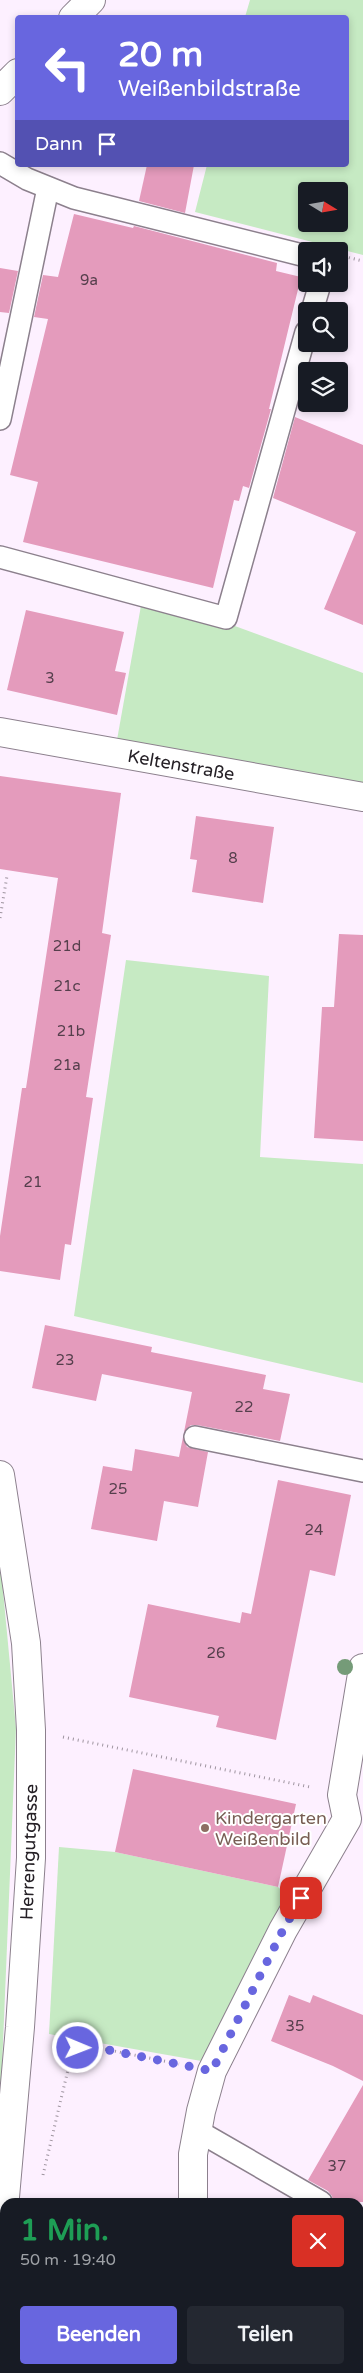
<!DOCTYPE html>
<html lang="de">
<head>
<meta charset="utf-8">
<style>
  body { margin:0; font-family:"Varela Round",sans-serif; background:#242831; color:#f1f3f6; height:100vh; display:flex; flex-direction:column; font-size:19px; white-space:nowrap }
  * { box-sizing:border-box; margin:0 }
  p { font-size:16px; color:#9ea1a6 }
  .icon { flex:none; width:28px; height:28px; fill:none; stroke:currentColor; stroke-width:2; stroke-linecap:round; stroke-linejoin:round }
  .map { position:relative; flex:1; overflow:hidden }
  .sheet { position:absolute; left:0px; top:2198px; width:364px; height:176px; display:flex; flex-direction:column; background:#171b24; border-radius:15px 15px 0 0; box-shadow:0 2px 8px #0003 }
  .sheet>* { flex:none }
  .guide { position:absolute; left:15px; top:15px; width:334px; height:152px; border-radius:5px; box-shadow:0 2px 8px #0003; background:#6866df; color:#fff; overflow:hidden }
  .needle { width:32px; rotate:101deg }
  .buttons { position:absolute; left:298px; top:182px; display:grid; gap:10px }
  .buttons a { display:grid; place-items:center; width:50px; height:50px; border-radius:5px; background:#171b24; box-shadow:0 2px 8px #0003; font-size:25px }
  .pin { position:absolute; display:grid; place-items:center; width:42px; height:42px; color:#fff; margin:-21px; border-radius:10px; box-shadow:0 2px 8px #0006 }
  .me { position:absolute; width:55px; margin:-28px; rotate:91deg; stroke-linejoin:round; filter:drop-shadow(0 0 4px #0008) }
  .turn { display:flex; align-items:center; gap:18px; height:105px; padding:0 20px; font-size:22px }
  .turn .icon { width:65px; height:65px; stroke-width:2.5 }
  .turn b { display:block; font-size:35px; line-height:42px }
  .then { display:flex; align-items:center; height:48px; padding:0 20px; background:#0003; gap:10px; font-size:19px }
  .round { display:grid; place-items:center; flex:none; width:52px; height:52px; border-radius:5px; background:#242831 }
  .overview { display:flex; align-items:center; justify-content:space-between; height:85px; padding:0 20px }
  h1 { font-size:30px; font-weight:700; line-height:38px; color:#1e9e55 }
  .action { display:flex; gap:10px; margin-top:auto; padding:10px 20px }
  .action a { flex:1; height:58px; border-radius:5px; background:#6866df; color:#fff; font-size:20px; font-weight:700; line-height:58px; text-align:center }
  .action a+a { background:#242831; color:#f1f3f6 }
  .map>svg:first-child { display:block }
</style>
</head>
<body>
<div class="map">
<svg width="363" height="2373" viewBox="0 0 363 2373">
  <rect width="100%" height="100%" fill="#fdf0ff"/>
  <g fill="#c6eac3" fill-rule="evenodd">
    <path d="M250,0H363V255L195,212L207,165H346V18L245,17ZM306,191H339V224H306Z"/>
    <path d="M142,600L224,622L363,673V796L115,751Z"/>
    <path d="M126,960L269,976L260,1157L363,1164V1383L74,1316Z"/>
    <path d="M0,1559L16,1728L0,2116Z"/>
    <path d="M59,1847L115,1852L278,1887L287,1895L207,2062L49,2034Z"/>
    <path d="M0,2222L5,2224V2369H284L303,2373H0Z"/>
  </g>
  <g fill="#e49bbc">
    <path d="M147,165H194L185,213L139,201Z"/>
    <path d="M74,214L133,228L134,226L277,263L276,271L301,277L269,409H271L249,488L243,486L239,501L234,500L213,588L23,542L38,482L10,475L48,319L34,317L43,275L58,277Z"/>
    <path d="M0,268L18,271L9,313L0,312Z"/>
    <path d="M295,417L363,445V625L324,609L356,532L273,498Z"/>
    <path d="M26,610L124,632L115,671L126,673L117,715L7,690Z"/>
    <path d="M0,776L121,793L102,933L111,935L86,1097L93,1098L71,1245L65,1244L60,1280L0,1271V1236L22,1088H26L58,878L0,869Z"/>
    <path d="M196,816L274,827L263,903L192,892L197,860L190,859Z"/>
    <path d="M339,934L363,935V1141L314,1138L322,1007H334Z"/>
    <path d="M45,1325L152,1347L151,1352L266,1375L263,1389L290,1394L280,1441L197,1425H191L184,1432L192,1392L102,1374L96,1401L32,1388Z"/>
    <path d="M183,1437L187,1447L208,1452L198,1507L164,1501L157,1541L91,1529L103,1466L132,1471L135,1449L179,1457Z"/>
    <path d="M278,1480L351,1495L335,1576L310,1570L276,1740L216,1727L219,1716L129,1697L148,1604L240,1623L242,1612L251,1614Z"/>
    <path d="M133,1769L296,1804L278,1887L115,1852Z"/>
    <path d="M289,1995L310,2003L313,1995L363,2015V2081L333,2066L271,2041Z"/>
    <path d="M363,2085V2202H333L332,2196L328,2191L308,2180Z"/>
  </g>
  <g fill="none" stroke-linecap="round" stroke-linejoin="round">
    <defs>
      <g id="service">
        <path d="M0,163L27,179L74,198L306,256"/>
        <path d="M312,311L320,284"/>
        <path d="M0,419L48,188"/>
        <path d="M0,557L226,618L306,332"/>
        <path d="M195,1437L363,1471"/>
        <path d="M198,2131L321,2202"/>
      </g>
      <g id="minor">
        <path d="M73,18L91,0"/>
        <path d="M0,91L18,73"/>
        <path d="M0,732L363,797"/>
        <path d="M0,1475L26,1643L31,1730V1858L20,2027L5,2197L0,2229"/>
        <path d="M193,2202V2154L201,2111L212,2071L283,1930L347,1819L342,1795L363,1668"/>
      </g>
    </defs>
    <use href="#service" stroke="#8c808d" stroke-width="24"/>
    <use href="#minor" stroke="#8c808d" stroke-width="30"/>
    <g stroke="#9e949f" stroke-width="3" stroke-dasharray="1 4" stroke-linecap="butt">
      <path d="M339,258L346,257L363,261"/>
      <path d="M0,918L7,876"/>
      <path d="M63,1737L310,1787"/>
      <path d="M43,2175L71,2057L79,2048L89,2046L179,2064"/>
    </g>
    <use href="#service" stroke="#fff" stroke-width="21"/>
    <use href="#minor" stroke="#fff" stroke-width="28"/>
  </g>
  <circle fill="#759b78" cx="345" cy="1667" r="8"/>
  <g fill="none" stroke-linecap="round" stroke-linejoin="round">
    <path stroke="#6866df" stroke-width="9" stroke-dasharray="0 16.2" d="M78,2048L89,2046L212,2071L283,1930L301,1898"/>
  </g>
  <circle fill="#8d6e63" stroke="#fff" stroke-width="2" cx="205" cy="1828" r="5"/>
  <g text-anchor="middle" stroke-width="4" stroke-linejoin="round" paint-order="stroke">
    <g font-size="15" fill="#553f4c">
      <text x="89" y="285">9a</text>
      <text x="50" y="683">3</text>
      <text x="233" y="863">8</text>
      <text x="67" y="951">21d</text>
      <text x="67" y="991">21c</text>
      <text x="71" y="1036">21b</text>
      <text x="67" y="1070">21a</text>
      <text x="33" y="1187">21</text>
      <text x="65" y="1365">23</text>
      <text x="244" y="1412">22</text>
      <text x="118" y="1494">25</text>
      <text x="314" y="1535">24</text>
      <text x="216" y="1658">26</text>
      <text x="295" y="2031">35</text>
      <text x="337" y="2171">37</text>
    </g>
    <g font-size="18" fill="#252026" stroke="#fff">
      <text transform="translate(181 765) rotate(10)" y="6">Keltenstraße</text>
      <text transform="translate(29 1852) rotate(-88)" y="6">Herrengutgasse</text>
    </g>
    <g font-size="18" fill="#785e54" stroke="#fff" text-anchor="start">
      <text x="215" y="1824">Kindergarten<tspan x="215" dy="21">Weißenbild</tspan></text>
    </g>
  </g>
</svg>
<div class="buttons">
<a><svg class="needle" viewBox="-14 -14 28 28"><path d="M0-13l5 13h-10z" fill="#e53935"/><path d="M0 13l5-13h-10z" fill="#9ea1a6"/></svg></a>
<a><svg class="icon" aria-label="sound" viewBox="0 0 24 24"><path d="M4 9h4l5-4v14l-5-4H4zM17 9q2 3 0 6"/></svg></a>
<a><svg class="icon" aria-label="search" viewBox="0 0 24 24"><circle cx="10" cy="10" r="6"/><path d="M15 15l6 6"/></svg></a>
<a><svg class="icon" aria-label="layers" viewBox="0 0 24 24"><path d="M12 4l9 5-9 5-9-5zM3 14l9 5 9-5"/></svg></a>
</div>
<div class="pin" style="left:301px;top:1898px;background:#d93025"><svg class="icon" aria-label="arrive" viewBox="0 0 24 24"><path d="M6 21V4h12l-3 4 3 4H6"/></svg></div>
<svg class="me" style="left:78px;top:2048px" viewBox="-20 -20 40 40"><circle r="17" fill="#6866df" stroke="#fff" stroke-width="3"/><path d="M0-11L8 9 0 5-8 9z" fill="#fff"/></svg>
<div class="guide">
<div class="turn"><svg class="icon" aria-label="left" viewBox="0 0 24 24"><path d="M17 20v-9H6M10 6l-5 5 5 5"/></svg><div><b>20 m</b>Weißenbildstraße</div></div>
<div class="then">Dann<svg class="icon" aria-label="arrive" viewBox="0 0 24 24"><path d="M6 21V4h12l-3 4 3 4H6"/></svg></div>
</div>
<section class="sheet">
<div class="overview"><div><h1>1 Min.</h1><p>50 m · 19:40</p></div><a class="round" style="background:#d93025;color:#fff"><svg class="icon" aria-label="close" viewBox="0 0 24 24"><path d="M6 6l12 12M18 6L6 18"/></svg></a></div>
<div class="action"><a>Beenden</a><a>Teilen</a></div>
</section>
</div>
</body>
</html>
